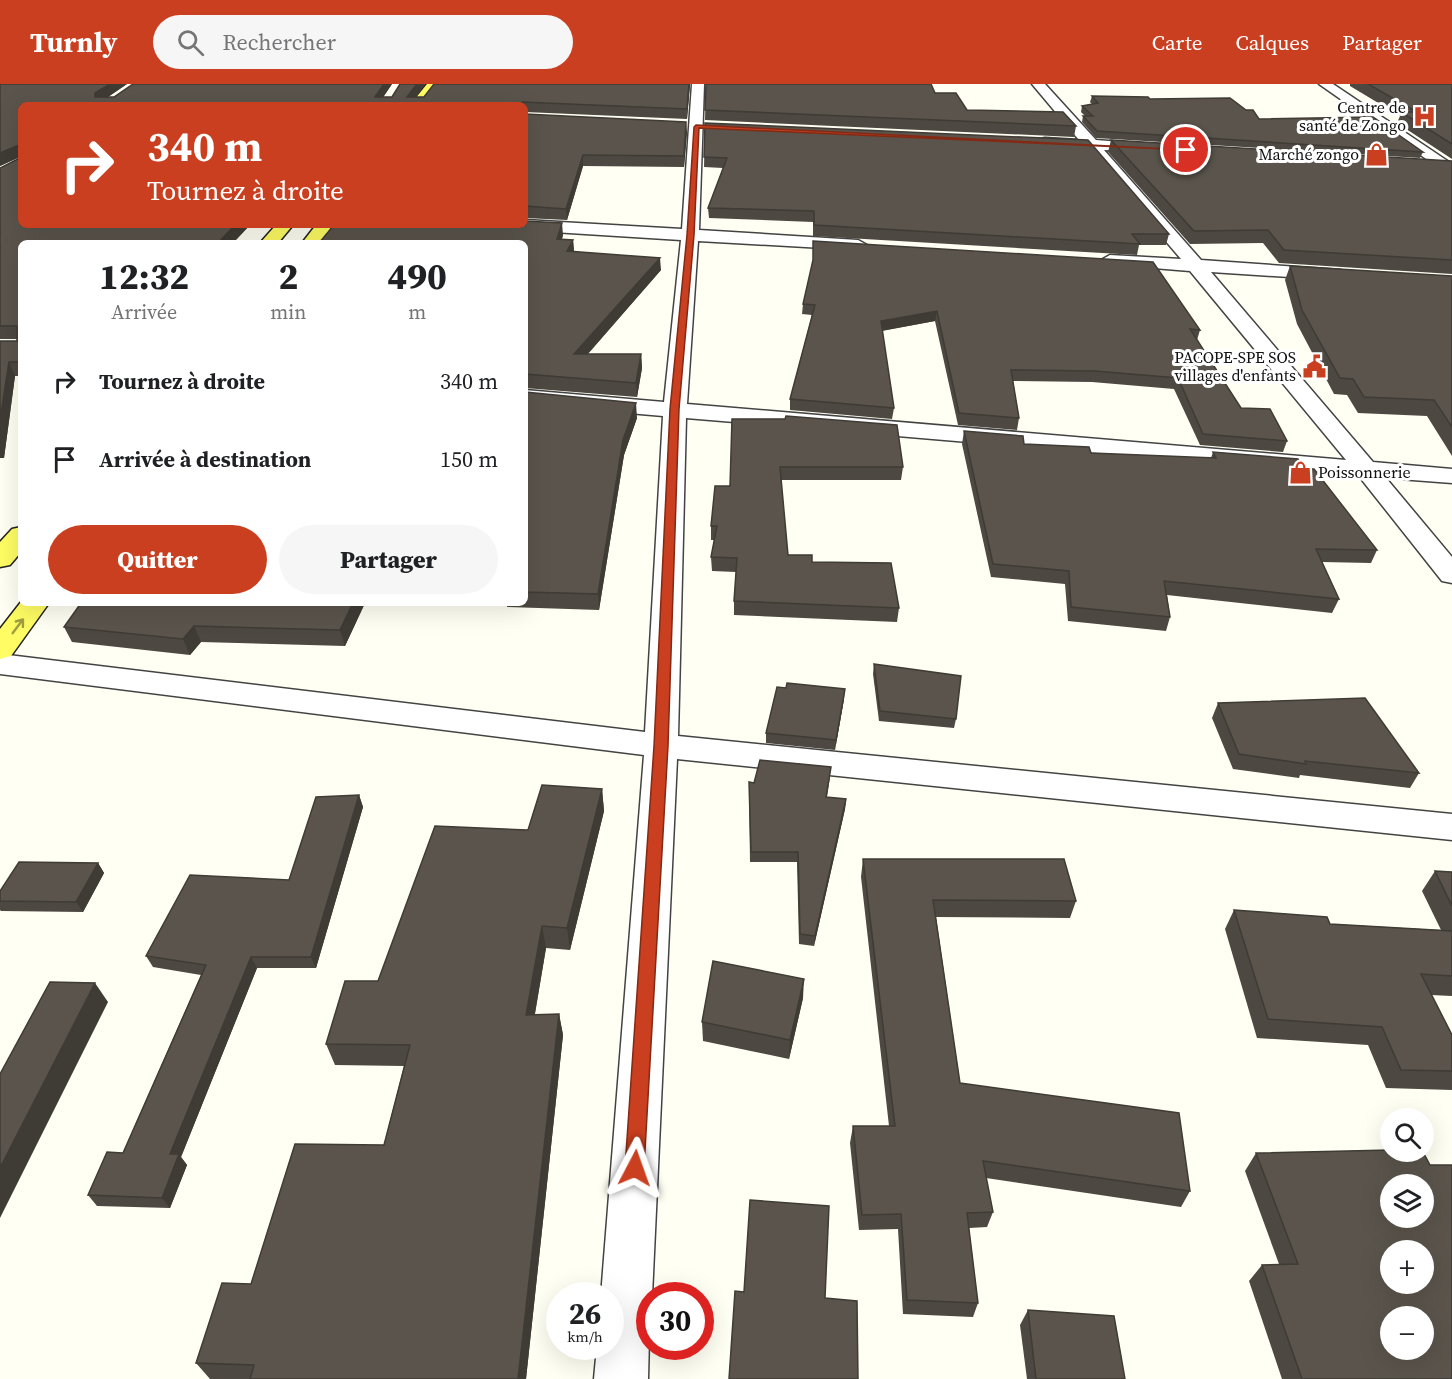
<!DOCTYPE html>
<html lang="fr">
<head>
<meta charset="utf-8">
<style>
  body { margin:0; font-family:"Source Serif 4",serif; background:#f6f6f6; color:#202124; height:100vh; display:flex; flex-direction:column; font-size:22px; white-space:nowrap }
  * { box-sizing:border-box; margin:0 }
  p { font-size:20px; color:#757577 }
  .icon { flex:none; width:33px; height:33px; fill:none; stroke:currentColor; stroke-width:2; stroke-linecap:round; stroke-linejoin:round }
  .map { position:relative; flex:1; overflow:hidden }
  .side { position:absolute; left:18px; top:156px; width:510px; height:366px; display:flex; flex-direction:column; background:#fff; border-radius:9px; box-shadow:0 6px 24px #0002 }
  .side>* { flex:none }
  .banner { position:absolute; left:18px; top:18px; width:510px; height:126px; border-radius:9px; box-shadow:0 6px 24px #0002; background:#c93f1f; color:#fff; overflow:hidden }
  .buttons { position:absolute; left:1380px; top:1024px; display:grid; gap:12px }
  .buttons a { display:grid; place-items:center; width:54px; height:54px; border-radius:50%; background:#fff; box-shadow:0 6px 24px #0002; font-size:30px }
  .speed { position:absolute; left:546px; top:1198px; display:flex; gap:12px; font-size:30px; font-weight:700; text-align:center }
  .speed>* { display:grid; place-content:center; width:78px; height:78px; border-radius:50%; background:#fff; box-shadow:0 6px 24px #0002; line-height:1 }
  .speed small { font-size:15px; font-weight:400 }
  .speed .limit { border:9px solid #d22; background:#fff; color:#111 }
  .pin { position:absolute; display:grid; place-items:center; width:51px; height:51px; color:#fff; margin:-26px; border:3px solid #fff; border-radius:50%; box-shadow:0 2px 6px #0007 }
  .me { position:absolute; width:66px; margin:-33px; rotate:4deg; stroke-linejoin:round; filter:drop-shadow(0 0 4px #0008) }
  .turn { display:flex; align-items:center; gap:21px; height:126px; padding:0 30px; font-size:27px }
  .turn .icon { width:78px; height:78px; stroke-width:2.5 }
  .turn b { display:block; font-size:42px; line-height:51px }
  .eta { display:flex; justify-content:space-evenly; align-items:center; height:102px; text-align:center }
  .eta b { font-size:36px; font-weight:800; line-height:42px }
  .button { display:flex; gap:12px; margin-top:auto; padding:12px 30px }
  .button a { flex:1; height:69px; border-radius:36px; background:#c93f1f; color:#fff; font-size:24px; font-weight:800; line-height:69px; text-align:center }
  .button a+a { background:#f6f6f6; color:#202124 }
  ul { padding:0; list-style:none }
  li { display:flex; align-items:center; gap:18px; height:78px; padding:0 30px }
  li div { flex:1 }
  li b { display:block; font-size:22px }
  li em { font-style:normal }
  header { display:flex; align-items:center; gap:36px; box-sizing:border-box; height:84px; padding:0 30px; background:#c93f1f; color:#fff }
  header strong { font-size:28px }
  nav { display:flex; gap:33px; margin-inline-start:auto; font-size:21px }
  .search { width:420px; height:54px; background:#f6f6f6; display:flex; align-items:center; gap:15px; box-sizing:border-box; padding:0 21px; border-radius:33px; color:#757577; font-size:22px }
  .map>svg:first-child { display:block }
</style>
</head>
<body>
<header>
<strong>Turnly</strong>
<div class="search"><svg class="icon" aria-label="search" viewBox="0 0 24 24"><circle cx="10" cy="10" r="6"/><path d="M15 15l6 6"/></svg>Rechercher</div>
<nav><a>Carte</a><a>Calques</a><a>Partager</a></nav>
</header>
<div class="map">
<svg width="1452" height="1295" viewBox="0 0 1452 1295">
  <rect width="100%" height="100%" fill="#fffff3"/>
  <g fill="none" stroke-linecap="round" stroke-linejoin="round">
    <defs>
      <g id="minor">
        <path d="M692,0H704L699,146L858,156L867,161L858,166L698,157L687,320L1346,376L1190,187L1104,180L1101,176L1110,171L1181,175L1087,65L1040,61L1038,58L1040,55L1045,54L1079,56L1032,0H1045L1096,56L1160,61L1162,64L1160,67L1155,68L1104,66L1201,176L1341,186L1343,190L1334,196L1211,188L1373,378L1452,385V399L1386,394L1452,473V499L1442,497L1358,391L686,334L678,652L1452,730V756L677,675L652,1212H650L648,1295H594L597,1263H610V1212H601L644,671L0,590V570L645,648L663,332L525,320V306L664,318L681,156L521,146L513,141H525V136L682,145Z"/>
        <path d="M1319,0H1333L1452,80V86H1442Z"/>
      </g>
      <g id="major">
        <path d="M427,0H440L424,21H410Z"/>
        <path d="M276,141H293L278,159H260Z"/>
        <path d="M316,141H333L320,159H302Z"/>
        <path d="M21,443V468L10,481L0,483V458L12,445Z"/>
        <path d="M21,518L49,519L11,572L0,575V545Z"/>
      </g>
    </defs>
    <use href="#minor" stroke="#434343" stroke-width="3"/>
    <use href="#major" stroke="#212121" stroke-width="3"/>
    <use href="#minor" fill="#fff" fill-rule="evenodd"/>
    <use href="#major" fill="#fffd63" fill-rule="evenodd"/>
  </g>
  <g fill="#4d4841">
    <path d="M0,0H127L108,13H114L133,0H392L383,13H392L400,0H425L416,13H424L434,0H690L687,35L525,28V21H21V141H250L233,159H21V292H15L4,374H0V257H17V255H0V84L18,75V74L0,82Z"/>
    <path d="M706,0L935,9L967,26L1076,42L1074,53L705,36Z"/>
    <path d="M1350,0H1452V75L1397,39L1400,32L1350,2Z"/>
    <path d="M1092,12L1150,15L1259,35L1423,68L1420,74L1096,54L1082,38L1083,32H1085L1081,28L1082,22L1092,20L1090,18Z"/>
    <path d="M525,30L687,48L684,83L583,82L567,136L525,134Z"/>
    <path d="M705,39L1169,150L1166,161H1139L1137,171L813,152V138L709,134L708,124L723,84L704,83Z"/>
    <path d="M1111,56L1452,77V190L1279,179L1263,159L1190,160L1108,68Z"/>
    <path d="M563,151L562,155L573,156L574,167L661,186L588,270H641L642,284L637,313L525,304V159Z"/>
    <path d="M813,178L1200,246L1197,256L1241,324L1287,357L1283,368L1200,361L1174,305L1092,298L1013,297L1019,334L1017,346L958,341L935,237L882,247L894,324L892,335L790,326V315L812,231L802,230L803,220Z"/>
    <path d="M1290,182L1452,192V372L1427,332L1358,329L1347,311L1334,310L1297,240L1285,196Z"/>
    <path d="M525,308L637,334L624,371L599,526L507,523V519H525Z"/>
    <path d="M732,335L903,383L901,396H781L788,471L812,478L899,524L897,538L734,531V517L736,488L712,487L711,473L714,456H711V442L730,402Z"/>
    <path d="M964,347L1024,360L1091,369L1211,374L1213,368L1304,385L1377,466L1371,479L1322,478L1339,515L1332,529L1167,511L1170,533L1166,547L1068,537L1065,500L991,493L962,360Z"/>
    <path d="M365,519L345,562L201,558L190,571L72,558L64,543Z"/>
    <path d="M874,580L956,635L954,644L879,637L873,590Z"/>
    <path d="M786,604L844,615L835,666L766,659V649Z"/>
    <path d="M1218,619L1419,689L1410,704L1300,691L1299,694L1233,685L1212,634Z"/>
    <path d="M830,693L827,713L846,715L845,725L814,862L799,860L797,778H750L749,708L754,699Z"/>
    <path d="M602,705L604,727L570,866L546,864L535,930H559L563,951L526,1295H210L196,1279L251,1200L384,1061L404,982L335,981L326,960L378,897L528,746Z"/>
    <path d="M359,711L363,723L316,884H257L181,1073L187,1081L170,1124L97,1122L88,1111L123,1069L201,891L153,883L146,872L289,796Z"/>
    <path d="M863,775L1076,817L1070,834L936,833L960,999L1190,1107L1181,1123L986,1094L993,1128L987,1143L969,1144L978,1219L973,1233L903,1230L898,1145L859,1146L850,1059L853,1042H889L861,793Z"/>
    <path d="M98,779L104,789L83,828L1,827L0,826V807Z"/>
    <path d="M1435,787L1452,788V912L1431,911L1452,951V1006L1386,1004L1368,961L1257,954L1225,845L1234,826L1330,840L1441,846L1422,807Z"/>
    <path d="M803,914L789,975L703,957L702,938Z"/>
    <path d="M1256,1069L1452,1295H1282L1249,1197L1262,1181L1279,1180L1245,1087Z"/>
    <path d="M1028,1226L1125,1295H1027L1020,1241Z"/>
  </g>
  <g fill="#3f3b35">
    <path d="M110,0H127L99,19L95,13V9Z"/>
    <path d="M384,0H392L378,21L375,13Z"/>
    <path d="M417,0H425L410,21L407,13Z"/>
    <path d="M689,0H690L687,35V25Z"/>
    <path d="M686,38L687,48L684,83V72Z"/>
    <path d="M19,61L21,72L0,82V69Z"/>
    <path d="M583,71V82L567,136L566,125Z"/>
    <path d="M562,139L563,151L558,167L557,155Z"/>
    <path d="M235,141H250L233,159H218Z"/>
    <path d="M573,156L574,168L567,167Z"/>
    <path d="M660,174L661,186L576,283L574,270Z"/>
    <path d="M937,227L935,237L880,247L881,237Z"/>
    <path d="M641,270L642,284L637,313L636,299Z"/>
    <path d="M9,278L15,292L4,374H0V336Z"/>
    <path d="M636,319L637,334L624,371L599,526L598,510L623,356Z"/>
    <path d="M353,519H365L345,562L340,546Z"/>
    <path d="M194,542L201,558L190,571L183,555Z"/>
    <path d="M845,605L844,615L835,666L836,656Z"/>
    <path d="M602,705L604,727L570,866L567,844Z"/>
    <path d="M359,711L363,723L316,884L311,873Z"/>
    <path d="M846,715L845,725L814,862L815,852Z"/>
    <path d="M98,779L104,789L83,828L76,818Z"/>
    <path d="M542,842L546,864L531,952L526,931Z"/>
    <path d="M251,873L257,884L181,1073L187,1081L170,1124L162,1114L170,1070Z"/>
    <path d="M804,895L803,914L789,975L790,956Z"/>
    <path d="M95,899L108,918L0,1134V1084Z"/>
    <path d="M559,930L563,951L526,1295H518Z"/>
  </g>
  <g fill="#5a544c" stroke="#3f3b35" stroke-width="1.5" fill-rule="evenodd">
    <path d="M0,0H110L95,9V13H114L133,0H384L375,13H392L400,0H417L407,13H424L434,0H689L687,25L522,18L523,21H21V141H235L218,159H21V278H9L0,336V257H17V242H0V84L18,75L19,61L0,69Z"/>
    <path d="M706,0H931L935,9H956L967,26L1063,28L1076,42L705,26Z"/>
    <path d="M1368,0H1452V60L1401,28H1417Z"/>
    <path d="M1092,12L1148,13L1150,15L1230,14L1246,26H1253L1259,35L1373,33L1423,68L1097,47L1083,32H1093L1082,22L1098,19Z"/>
    <path d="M525,30L686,38L684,72L583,71L566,125L525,122Z"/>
    <path d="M705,39L1088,56L1169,150H1132L1140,160L814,141V127L708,124L727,74L704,73Z"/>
    <path d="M1111,56L1452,77V176L1284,166L1268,146L1194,147Z"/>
    <path d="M525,137L562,139L557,155L573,156L567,167L660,174L574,270H641L636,299L525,290V159H319L334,141H525Z"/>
    <path d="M813,157L1153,178L1200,246L1190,245L1241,324L1270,325L1287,357L1203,350L1178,294L1095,287L1011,286L1019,334L959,329L937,227L881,237L894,324L790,315L815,221L803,220L813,176Z"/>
    <path d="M1290,182L1452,192V343L1434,316L1364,313L1353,295L1340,294L1302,226Z"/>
    <path d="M525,308L636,319L623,356L598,510L525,508Z"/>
    <path d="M786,332L897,341L903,383H780L788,471H812V478L891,479L899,524L734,517L737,474L711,473L717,442H711L715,402H730L732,335H785Z"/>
    <path d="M964,347L1023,352L1024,360L1089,363L1091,369L1216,374L1213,368L1298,375L1304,385H1314L1377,466L1316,465L1339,515L1164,497L1170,533L1071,523L1069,487L993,480Z"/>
    <path d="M81,519H353L340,546L194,542L183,555L64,543Z"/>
    <path d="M874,580L961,592L956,635L880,627Z"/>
    <path d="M787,599L845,605L836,656L766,649L777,603L786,604Z"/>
    <path d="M1365,614L1419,689L1305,677L1306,680L1239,670L1218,619Z"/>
    <path d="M760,676L831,683L826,713L846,715L815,852L800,850L798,768H751L749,698L754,699Z"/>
    <path d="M542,701L602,705L567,844L542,842L526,931L559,930L518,1295H250L254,1281L196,1279L222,1199L251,1200L295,1060L384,1061L410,961L326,960L345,897H378L435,742L528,746Z"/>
    <path d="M359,711L311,873H251L170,1070H179L162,1114L88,1111L107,1068L123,1069L206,881L146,872L190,791L289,796L316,713Z"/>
    <path d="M863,775H1064L1076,817L933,816L960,999L1179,1029L1190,1107L983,1077L993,1128L967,1129L978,1219L907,1216L901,1130L862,1131L853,1042H895Z"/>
    <path d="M19,778L98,779L76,818L0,817V807Z"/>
    <path d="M1435,787L1452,788V822Z"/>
    <path d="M1234,826L1327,833L1330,840L1452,847V892L1421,890L1452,951V987L1401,986L1382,943L1268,935Z"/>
    <path d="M713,877L804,895L790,956L702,938Z"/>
    <path d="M50,898L95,899L0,1084V990Z"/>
    <path d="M1390,1066V1068H1423L1430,1081H1452V1295H1302L1262,1181L1298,1180L1256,1069ZM1390,1101H1424V1134H1390ZM1390,1167H1424V1200H1390ZM1390,1233H1424V1266H1390Z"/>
    <path d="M750,1116L829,1122L825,1214L857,1217L858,1295H729L735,1207L744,1208Z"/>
    <path d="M1028,1226L1114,1232L1125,1295H1036Z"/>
  </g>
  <defs><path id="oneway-shaft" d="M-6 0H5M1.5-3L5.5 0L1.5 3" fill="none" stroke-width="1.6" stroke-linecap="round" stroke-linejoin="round" transform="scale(1.5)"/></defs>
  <use stroke="#9f9e42" href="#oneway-shaft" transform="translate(18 542) rotate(-53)"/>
  <path fill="#c93f1f" stroke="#832914" stroke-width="1.5" d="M696,41L1189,66L699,44L694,151L679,325L668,662L644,1084L641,1091L635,1093L628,1091L625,1084L654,662L670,325L687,151L694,43Z"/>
  <defs>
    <symbol id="hospital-bare" viewBox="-9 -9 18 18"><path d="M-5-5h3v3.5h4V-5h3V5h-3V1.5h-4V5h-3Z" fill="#c93f1f" stroke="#fff" stroke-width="2.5" paint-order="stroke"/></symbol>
    <symbol id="shop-bare" viewBox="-9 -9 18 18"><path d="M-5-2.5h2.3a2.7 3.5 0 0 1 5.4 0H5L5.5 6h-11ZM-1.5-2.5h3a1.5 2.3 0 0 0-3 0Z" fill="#c93f1f" stroke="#fff" stroke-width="2.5" paint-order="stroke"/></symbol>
    <symbol id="civic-bare" viewBox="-9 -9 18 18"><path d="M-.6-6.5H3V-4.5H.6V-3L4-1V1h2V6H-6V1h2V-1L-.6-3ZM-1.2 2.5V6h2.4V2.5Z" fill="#c93f1f" stroke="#fff" stroke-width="2.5" paint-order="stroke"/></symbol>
  </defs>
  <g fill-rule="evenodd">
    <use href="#hospital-bare" x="1408" y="16" width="33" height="33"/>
    <use href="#shop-bare" x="1360" y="54" width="33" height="33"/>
    <use href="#civic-bare" x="1298" y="266" width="33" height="33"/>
    <use href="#shop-bare" x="1284" y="372" width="33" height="33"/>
  </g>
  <g text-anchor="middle" stroke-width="6" stroke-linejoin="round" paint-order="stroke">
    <g font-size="16" fill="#101010" stroke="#fff" text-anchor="end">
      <text x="1406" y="29">Centre de<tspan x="1406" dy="18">santé de Zongo</tspan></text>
      <text x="1359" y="76">Marché zongo</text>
      <text x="1296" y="279">PACOPE-SPE SOS<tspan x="1296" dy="18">villages d'enfants</tspan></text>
      <text x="1318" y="394" text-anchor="start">Poissonnerie</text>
    </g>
  </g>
</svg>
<div class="buttons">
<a><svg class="icon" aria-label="search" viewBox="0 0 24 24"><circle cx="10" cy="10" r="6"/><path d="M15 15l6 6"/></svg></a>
<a><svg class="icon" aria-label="layers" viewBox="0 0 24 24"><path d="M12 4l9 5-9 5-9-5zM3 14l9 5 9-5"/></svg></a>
<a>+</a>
<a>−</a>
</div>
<div class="speed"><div>26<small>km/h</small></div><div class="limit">30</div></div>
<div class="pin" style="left:1186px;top:66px;background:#d93025"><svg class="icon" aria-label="arrive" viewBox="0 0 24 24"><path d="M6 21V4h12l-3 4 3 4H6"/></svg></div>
<svg class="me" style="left:635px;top:1084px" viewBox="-20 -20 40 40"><path d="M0-17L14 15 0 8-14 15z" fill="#c93f1f" stroke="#fff" stroke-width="4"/></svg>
<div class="banner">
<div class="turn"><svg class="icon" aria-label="right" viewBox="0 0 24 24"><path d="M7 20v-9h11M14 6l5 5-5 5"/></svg><div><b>340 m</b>Tournez à droite</div></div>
</div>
<section class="side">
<div class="eta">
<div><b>12:32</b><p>Arrivée</p></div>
<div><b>2</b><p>min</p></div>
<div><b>490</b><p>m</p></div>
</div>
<ul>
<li><svg class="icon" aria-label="right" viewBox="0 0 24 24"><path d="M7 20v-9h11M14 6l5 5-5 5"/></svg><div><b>Tournez à droite</b></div><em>340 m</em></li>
<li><svg class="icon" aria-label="arrive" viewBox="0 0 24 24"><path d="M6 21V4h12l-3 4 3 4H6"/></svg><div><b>Arrivée à destination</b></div><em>150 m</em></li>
</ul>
<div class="button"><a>Quitter</a><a>Partager</a></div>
</section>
</div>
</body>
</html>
